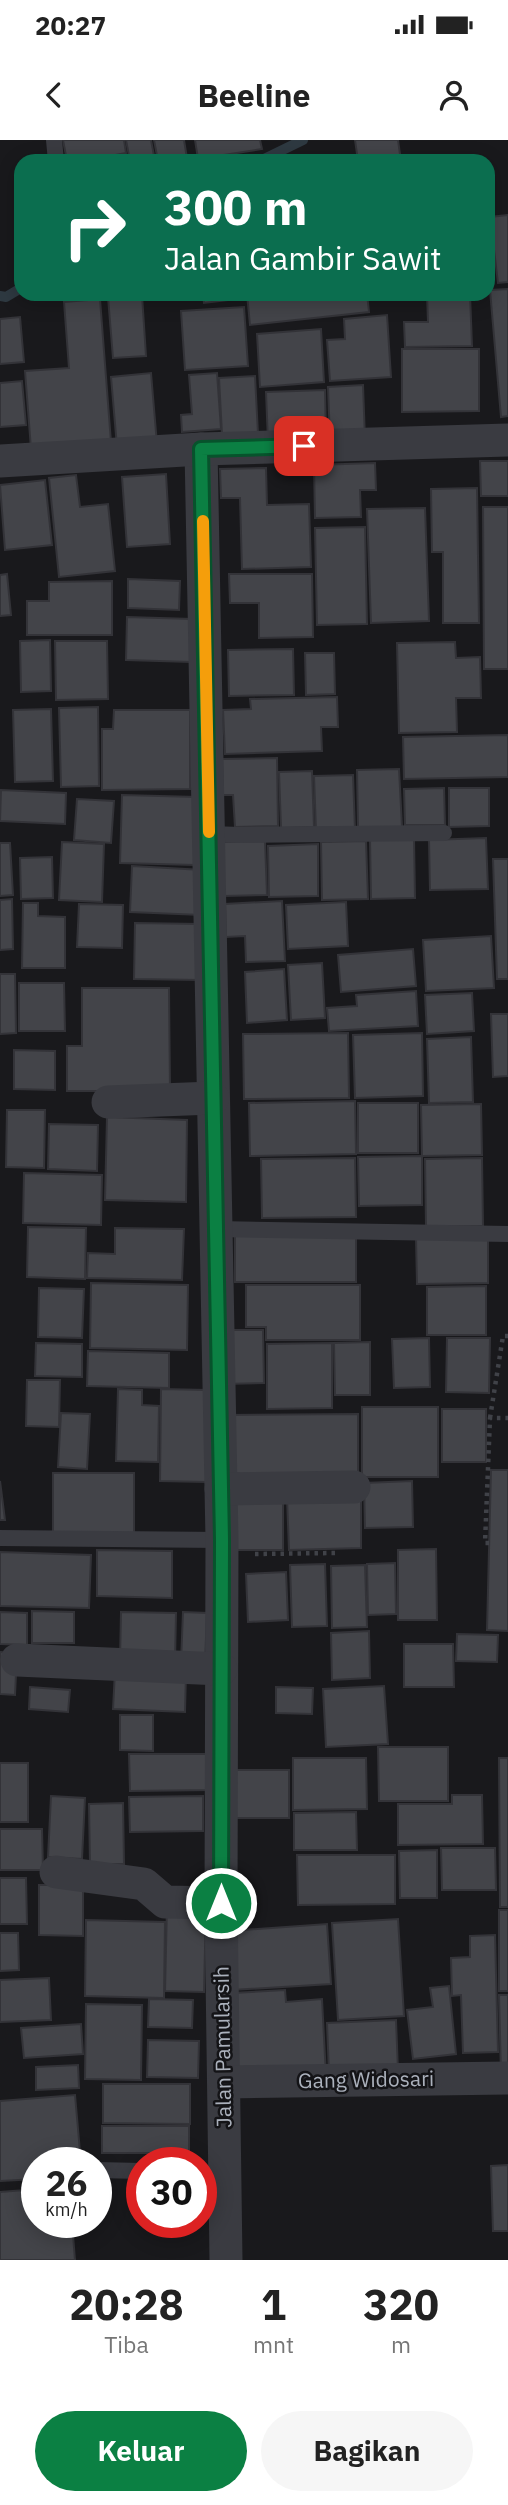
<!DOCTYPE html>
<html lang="id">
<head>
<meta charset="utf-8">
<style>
  body { margin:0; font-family:"IBM Plex Sans",sans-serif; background:#f6f6f6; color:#222; height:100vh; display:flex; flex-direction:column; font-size:26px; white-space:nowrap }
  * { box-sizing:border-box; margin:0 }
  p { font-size:23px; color:#767676 }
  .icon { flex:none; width:38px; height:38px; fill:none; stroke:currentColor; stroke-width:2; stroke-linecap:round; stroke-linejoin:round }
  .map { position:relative; height:2120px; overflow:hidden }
  .panel { display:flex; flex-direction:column; background:#fff; flex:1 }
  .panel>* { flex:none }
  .top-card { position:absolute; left:14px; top:14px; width:481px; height:147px; border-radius:21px; box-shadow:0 4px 18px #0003; background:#0b6e4f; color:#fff; overflow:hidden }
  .speed { position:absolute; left:21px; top:2007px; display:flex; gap:14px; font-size:35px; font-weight:700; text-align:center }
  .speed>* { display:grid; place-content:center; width:91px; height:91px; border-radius:50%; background:#fff; box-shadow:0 4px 18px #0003; line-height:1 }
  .speed small { font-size:18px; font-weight:400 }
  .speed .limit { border:10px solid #d22; background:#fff; color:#111 }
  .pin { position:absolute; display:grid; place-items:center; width:60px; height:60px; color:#fff; margin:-30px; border-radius:14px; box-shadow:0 4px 10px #0006 }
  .me { position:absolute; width:77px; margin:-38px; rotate:0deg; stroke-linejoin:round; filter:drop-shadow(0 0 5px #0008) }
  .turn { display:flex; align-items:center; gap:24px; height:147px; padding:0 35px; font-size:32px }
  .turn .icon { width:91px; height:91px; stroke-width:2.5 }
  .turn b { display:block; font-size:49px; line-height:60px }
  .eta { display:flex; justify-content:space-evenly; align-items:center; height:119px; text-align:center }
  .eta b { font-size:42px; font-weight:700; line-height:49px }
  .cta { display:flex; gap:14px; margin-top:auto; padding:14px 35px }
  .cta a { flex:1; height:80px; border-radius:42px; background:#0b8043; color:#fff; font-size:28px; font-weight:700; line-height:80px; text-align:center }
  .cta a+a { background:#f6f6f6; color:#222 }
  .status { display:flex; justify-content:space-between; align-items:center; height:49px; padding:0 35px; background:#fff; direction:ltr }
  .status svg { height:19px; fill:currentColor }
  header { display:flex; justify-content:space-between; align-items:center; height:91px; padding:0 35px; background:#fff; font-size:32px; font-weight:700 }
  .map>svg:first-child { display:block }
</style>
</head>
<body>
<div class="status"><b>20:27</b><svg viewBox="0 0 49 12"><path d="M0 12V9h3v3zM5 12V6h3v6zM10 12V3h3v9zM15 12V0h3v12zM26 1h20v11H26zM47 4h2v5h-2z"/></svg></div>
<header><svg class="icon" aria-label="back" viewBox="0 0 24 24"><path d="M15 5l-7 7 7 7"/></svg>Beeline<svg class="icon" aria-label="person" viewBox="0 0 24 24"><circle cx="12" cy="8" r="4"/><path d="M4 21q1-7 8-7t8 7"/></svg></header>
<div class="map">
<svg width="508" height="2120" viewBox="0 0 508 2120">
  <rect width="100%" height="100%" fill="#19191c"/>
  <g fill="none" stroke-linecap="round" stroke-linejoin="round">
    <g stroke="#2e3941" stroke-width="10">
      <path d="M260,21L303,0"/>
      <path d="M0,156L6,157L21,148"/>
    </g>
  </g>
  <g fill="#434449" stroke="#333338" stroke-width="2">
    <path d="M63,0H124L126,13L84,21H67Z"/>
    <path d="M126,0H151L155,21H130Z"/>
    <path d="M154,0H184L187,18L158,21Z"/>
    <path d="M195,0H260L262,9L198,19Z"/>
    <path d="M355,0H398L401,21H358Z"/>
    <path d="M508,75V142L498,143L490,77Z"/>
    <path d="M508,149V276L501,277L490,150Z"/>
    <path d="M203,154H244V158L204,163Z"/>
    <path d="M247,154H367L369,172L250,185Z"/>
    <path d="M427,154H470L472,206L405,207L404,182H428Z"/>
    <path d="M142,155L146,216L113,218L108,157Z"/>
    <path d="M100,159L111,302L31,309L25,231L69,228L64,162Z"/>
    <path d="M244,167L248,226L185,230L181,171Z"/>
    <path d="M387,175L391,237L330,241L327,200L345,199L344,179Z"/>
    <path d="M20,177L24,222L0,224V179Z"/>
    <path d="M321,189L324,242L260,247L257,194Z"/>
    <path d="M402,209H479V271L402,272Z"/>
    <path d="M151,233L157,304L117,307L111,237Z"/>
    <path d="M217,233L221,289L182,292L181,275L192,274L189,235Z"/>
    <path d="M255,236L258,294L222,295L219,238Z"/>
    <path d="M22,241L26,285L0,287V243Z"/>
    <path d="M363,245L365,299L330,300L328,247Z"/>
    <path d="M325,250L326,299L268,302L266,252Z"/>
    <path d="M480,321H508V356H481Z"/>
    <path d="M375,323L376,350H360L361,377L315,378L314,325Z"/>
    <path d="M266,328L267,365L309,364L311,427L242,429L240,358H221L220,329Z"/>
    <path d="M166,334L170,404L127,407L122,337Z"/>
    <path d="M76,335L80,367L108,364L115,431L59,437L49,338Z"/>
    <path d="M45,340L52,405L5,410L0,345Z"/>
    <path d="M477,348L479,483H443V412H432L431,349Z"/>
    <path d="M483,367H508V529H484Z"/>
    <path d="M425,368L429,481L371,483L367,369Z"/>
    <path d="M365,387L367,484L317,485L315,388Z"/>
    <path d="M7,434L11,475L0,476V435Z"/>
    <path d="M229,434H312L313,497L259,498V463H230Z"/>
    <path d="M128,439L180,441L179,470L128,468Z"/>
    <path d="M112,441V495H27V461H49V442Z"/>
    <path d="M127,477L192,479L191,522L126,520Z"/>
    <path d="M50,500L51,551L21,552L20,501Z"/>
    <path d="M55,501H107L108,559L56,560Z"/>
    <path d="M455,502L456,518L480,517L481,558H456L457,592L399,593L397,503Z"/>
    <path d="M293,509L294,555L229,556L228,510Z"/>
    <path d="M305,513H334L335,554L306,555Z"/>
    <path d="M337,557L338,587H321L322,611L225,614L223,570L251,569L250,559Z"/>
    <path d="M98,567L99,646L61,647L59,568Z"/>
    <path d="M51,569L53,641L15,642L13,570Z"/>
    <path d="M114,570H190V649L102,650V589H113Z"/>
    <path d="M508,595V637L404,639L403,597Z"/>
    <path d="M277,618L278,686L235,687L233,655H223L222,619Z"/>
    <path d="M399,629L402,687H358L357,630Z"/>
    <path d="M312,631L314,687L281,688L279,632Z"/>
    <path d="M353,635L355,690L316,691L314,636Z"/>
    <path d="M444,648L445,685H405L404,649Z"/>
    <path d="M449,648H489V686L449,687Z"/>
    <path d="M1,650L66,653L65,684L0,681Z"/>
    <path d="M122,655L197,657L195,725L120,723Z"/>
    <path d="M77,659L114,661L111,703L74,700Z"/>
    <path d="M414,698L415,758L371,759L370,699Z"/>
    <path d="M486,698L488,749L430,750L429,700Z"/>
    <path d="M265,701L267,755L224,756L222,702Z"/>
    <path d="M366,701L368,759L322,760L321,702Z"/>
    <path d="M62,702L104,704L102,762L59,760Z"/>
    <path d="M0,703H10L13,755L0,756Z"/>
    <path d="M318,704V756L269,757L268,706Z"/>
    <path d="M52,717L53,758L21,759L20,718Z"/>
    <path d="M493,719H508V839H497Z"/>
    <path d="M132,726L203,730L201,775L130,772Z"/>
    <path d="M12,759L13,809L0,810V760Z"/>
    <path d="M282,761L285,821L246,822L245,796L226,797L225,764Z"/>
    <path d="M346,762L348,806L288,809L286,765Z"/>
    <path d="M23,763H38V776L65,777V828H22Z"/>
    <path d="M79,764L123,765L122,808L77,807Z"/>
    <path d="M135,783L200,784V840L134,839Z"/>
    <path d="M491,796L494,848L426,851L423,800Z"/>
    <path d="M413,809L416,846L341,852L338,815Z"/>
    <path d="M322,823L325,878L291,880L288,825Z"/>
    <path d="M284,829L287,880L247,883L245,832Z"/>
    <path d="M0,834H15L16,893L0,894Z"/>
    <path d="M19,843H64L65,891H19Z"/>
    <path d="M82,848H169L170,951H67V906H82Z"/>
    <path d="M416,851L418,886L329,891L327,868L357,866L356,855Z"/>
    <path d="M472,853L474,891L427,894L425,855Z"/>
    <path d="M491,874H508V936L493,937Z"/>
    <path d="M348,893L349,958L244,959L243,894Z"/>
    <path d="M422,893L423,956L355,958L353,895Z"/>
    <path d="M471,897L473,962L429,963L427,899Z"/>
    <path d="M14,910L55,911V950L14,949Z"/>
    <path d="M355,961L356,1014L250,1016L249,963Z"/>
    <rect x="358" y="963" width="60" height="50"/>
    <path d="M481,964L482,1015L422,1016L421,965Z"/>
    <path d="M7,970H45L44,1028L6,1027Z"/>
    <path d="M107,977L187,980L186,1062L105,1060Z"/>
    <path d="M49,984L98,985L97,1031L48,1029Z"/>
    <path d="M422,1016V1065L359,1066L358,1017Z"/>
    <path d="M355,1018L356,1077L262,1078L261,1019Z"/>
    <path d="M482,1018L483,1086H426L425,1019Z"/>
    <path d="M24,1033L102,1035L101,1085L23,1083Z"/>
    <path d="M28,1087L86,1088L85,1139L27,1137Z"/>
    <path d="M115,1088L184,1089L182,1140L87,1138L88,1113L115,1114Z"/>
    <rect x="235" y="1095" width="121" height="47"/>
    <path d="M416,1098H488V1143L417,1144Z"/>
    <path d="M91,1143L188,1145L187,1210L90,1208Z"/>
    <path d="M246,1145H360V1200H266V1187H246Z"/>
    <path d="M486,1146V1195H427V1147Z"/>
    <path d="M39,1148L84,1149L82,1198L38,1197Z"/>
    <path d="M223,1190H263L264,1243L223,1244Z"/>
    <path d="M429,1198L430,1247L394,1248L392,1199Z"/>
    <path d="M447,1198H490L489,1253L446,1252Z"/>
    <path d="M370,1202V1255H335L334,1203Z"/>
    <path d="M36,1203L82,1204V1237L35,1236Z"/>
    <path d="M332,1203V1268L267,1269V1204Z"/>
    <path d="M88,1211L169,1213V1248L87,1246Z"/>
    <path d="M27,1240H60L59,1287L26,1286Z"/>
    <path d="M118,1249L142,1250V1265L159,1266L158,1322L116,1321Z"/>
    <path d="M161,1249L207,1250L206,1342L160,1341Z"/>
    <rect x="362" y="1267" width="76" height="70"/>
    <rect x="442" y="1269" width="44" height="53"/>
    <path d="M61,1273L90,1274L87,1329L58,1327Z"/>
    <path d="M358,1274V1340L225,1333L224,1275Z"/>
    <path d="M491,1330H508V1491L487,1490Z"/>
    <path d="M53,1333H134V1394L53,1393Z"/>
    <path d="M0,1341L5,1380H0Z"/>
    <path d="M412,1341L413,1387L365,1388L364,1343Z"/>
    <path d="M233,1355L283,1357V1410H232Z"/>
    <path d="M287,1358L361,1359V1408L289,1410Z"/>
    <path d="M436,1409L437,1480H398V1410Z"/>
    <path d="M97,1410L172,1411V1458L97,1456Z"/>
    <path d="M0,1412L91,1415L89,1468L0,1466Z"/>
    <path d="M395,1423L396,1474L368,1475L367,1424Z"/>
    <path d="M325,1424L327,1486L292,1487L290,1425Z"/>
    <path d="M365,1425L367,1487L332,1488L331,1426Z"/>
    <path d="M286,1432L288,1480L248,1482L246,1434Z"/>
    <path d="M32,1471L74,1472V1503H32Z"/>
    <path d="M0,1472L27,1473V1505L0,1504Z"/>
    <path d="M121,1472L176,1473L175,1521L120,1520Z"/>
    <path d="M183,1472L207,1473L205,1523L181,1522Z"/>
    <path d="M369,1491L370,1538L332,1540L331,1493Z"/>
    <path d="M457,1494L498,1495L497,1522L456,1521Z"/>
    <path d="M404,1504H453L454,1547H404Z"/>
    <path d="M0,1512L17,1513L15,1555L0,1554Z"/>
    <path d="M115,1531L186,1533L185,1572L113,1569Z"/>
    <path d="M384,1546L388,1604L326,1607L323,1549Z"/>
    <path d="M30,1547L70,1550L68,1572L29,1569Z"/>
    <path d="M276,1547L313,1548L312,1574L276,1573Z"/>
    <path d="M120,1575H153V1611L120,1610Z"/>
    <path d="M378,1607H448V1661H379Z"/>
    <path d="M129,1614H212V1650L130,1651Z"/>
    <path d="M293,1618H366L367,1669L293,1670Z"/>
    <path d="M499,1618H508V1767H500Z"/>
    <rect x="0" y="1623" width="28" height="59"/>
    <rect x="228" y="1630" width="61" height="48"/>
    <path d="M452,1655H482L483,1704L398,1705V1664H452Z"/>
    <path d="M51,1656L85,1658L82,1719L48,1717Z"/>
    <path d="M203,1656V1691L130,1692L129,1657Z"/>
    <path d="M123,1663L124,1724H90L89,1664Z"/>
    <path d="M356,1672L357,1710H294V1673Z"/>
    <path d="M0,1689H42L43,1730H0Z"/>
    <path d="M441,1708H495L496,1750H442Z"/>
    <path d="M437,1710V1758H400L399,1711Z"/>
    <path d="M297,1715H395V1764L298,1765Z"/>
    <path d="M0,1738H26L27,1784H0Z"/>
    <path d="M39,1745H83V1796L39,1795Z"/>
    <path d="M167,1765L206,1766L204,1852L165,1851Z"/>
    <rect x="499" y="1770" width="9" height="81"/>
    <path d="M398,1779L404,1876L338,1880L332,1783Z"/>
    <path d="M86,1780L165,1782L164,1858L85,1856Z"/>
    <path d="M327,1784L331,1844L232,1850L228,1791Z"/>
    <path d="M0,1793H18L19,1830L0,1831Z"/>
    <path d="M495,1795L498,1912L463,1913L461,1855L452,1856L451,1818L470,1817V1796Z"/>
    <path d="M49,1838L51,1880L0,1882V1840Z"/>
    <path d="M449,1846L456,1914L413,1919L407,1870L433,1867L430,1848Z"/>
    <path d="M285,1850L286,1862L322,1859L326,1936L237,1933L233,1853Z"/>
    <path d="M499,1855H508V1934H501Z"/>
    <path d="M149,1859L193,1860L192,1888L148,1887Z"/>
    <path d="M86,1864L142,1865L141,1940L85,1939Z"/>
    <path d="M396,1880L398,1931L329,1934L327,1883Z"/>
    <path d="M81,1884L83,1914L24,1918L21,1888Z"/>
    <path d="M148,1900L199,1901L198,1938L147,1937Z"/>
    <path d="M78,1925L79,1948L36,1950V1927Z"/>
    <path d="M103,1944H190V1984L103,1983Z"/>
    <path d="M75,1955L81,2023H37V2039L0,2041V1961Z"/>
    <rect x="102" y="1986" width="87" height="27"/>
    <path d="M508,2025V2091H493L491,2026Z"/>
    <path d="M37,2049V2082H72L75,2120H0V2052Z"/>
  </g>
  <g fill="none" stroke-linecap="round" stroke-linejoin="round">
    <g stroke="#404248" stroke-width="4.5" stroke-dasharray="3.5 5" stroke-linecap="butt">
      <path d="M490,1278L503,1196H508"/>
      <path d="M489,1403H485L490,1278H508"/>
      <path d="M255,1414L336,1413"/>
    </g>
    <g stroke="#3a3b41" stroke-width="16">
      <path d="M54,0L56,21"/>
      <path d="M209,694L241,695L444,693"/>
      <path d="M216,1089L508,1094"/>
      <path d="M0,1398L222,1400"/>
      <path d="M96,2030L142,2031"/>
    </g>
    <g stroke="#3a3b41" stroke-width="33">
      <path d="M201,309L222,1400L221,1763L226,2120"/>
      <path d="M0,321L201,309L508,300"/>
      <path d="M108,962L213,958"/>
      <path d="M221,1349L354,1347"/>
      <path d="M17,1520L221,1529"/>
      <path d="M56,1732L144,1744L165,1762L221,1763"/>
      <path d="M224,1942L508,1938"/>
    </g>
  </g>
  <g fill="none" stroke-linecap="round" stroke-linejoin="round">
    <defs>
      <path id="route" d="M221,1763L222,1400L201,309L304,306"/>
    </defs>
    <use href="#route" stroke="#07532c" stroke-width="18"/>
    <use href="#route" stroke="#0b8043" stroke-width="12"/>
    <path stroke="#f59e0b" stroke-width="12" d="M203,381L209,692"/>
  </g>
  <g text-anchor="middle" stroke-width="5" stroke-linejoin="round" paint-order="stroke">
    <g font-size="21" fill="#abb1bc" stroke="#141417">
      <text transform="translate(223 1907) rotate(-91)" y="7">Jalan Pamularsih</text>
      <text transform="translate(366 1940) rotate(-1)" y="7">Gang Widosari</text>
    </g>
  </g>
</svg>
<div class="speed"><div>26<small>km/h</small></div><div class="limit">30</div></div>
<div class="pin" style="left:304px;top:306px;background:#d93025"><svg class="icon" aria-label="arrive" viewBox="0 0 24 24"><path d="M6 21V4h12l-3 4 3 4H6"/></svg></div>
<svg class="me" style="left:221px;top:1763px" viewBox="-20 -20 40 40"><circle r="17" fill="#0b8043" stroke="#fff" stroke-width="3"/><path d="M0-11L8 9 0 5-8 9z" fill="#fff"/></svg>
<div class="top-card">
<div class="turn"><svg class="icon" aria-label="right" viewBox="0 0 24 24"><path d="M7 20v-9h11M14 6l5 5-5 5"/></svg><div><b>300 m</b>Jalan Gambir Sawit</div></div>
</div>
</div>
<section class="panel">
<div class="eta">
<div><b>20:28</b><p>Tiba</p></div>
<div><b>1</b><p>mnt</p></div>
<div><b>320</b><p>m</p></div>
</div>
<div class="cta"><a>Keluar</a><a>Bagikan</a></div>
</section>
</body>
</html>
